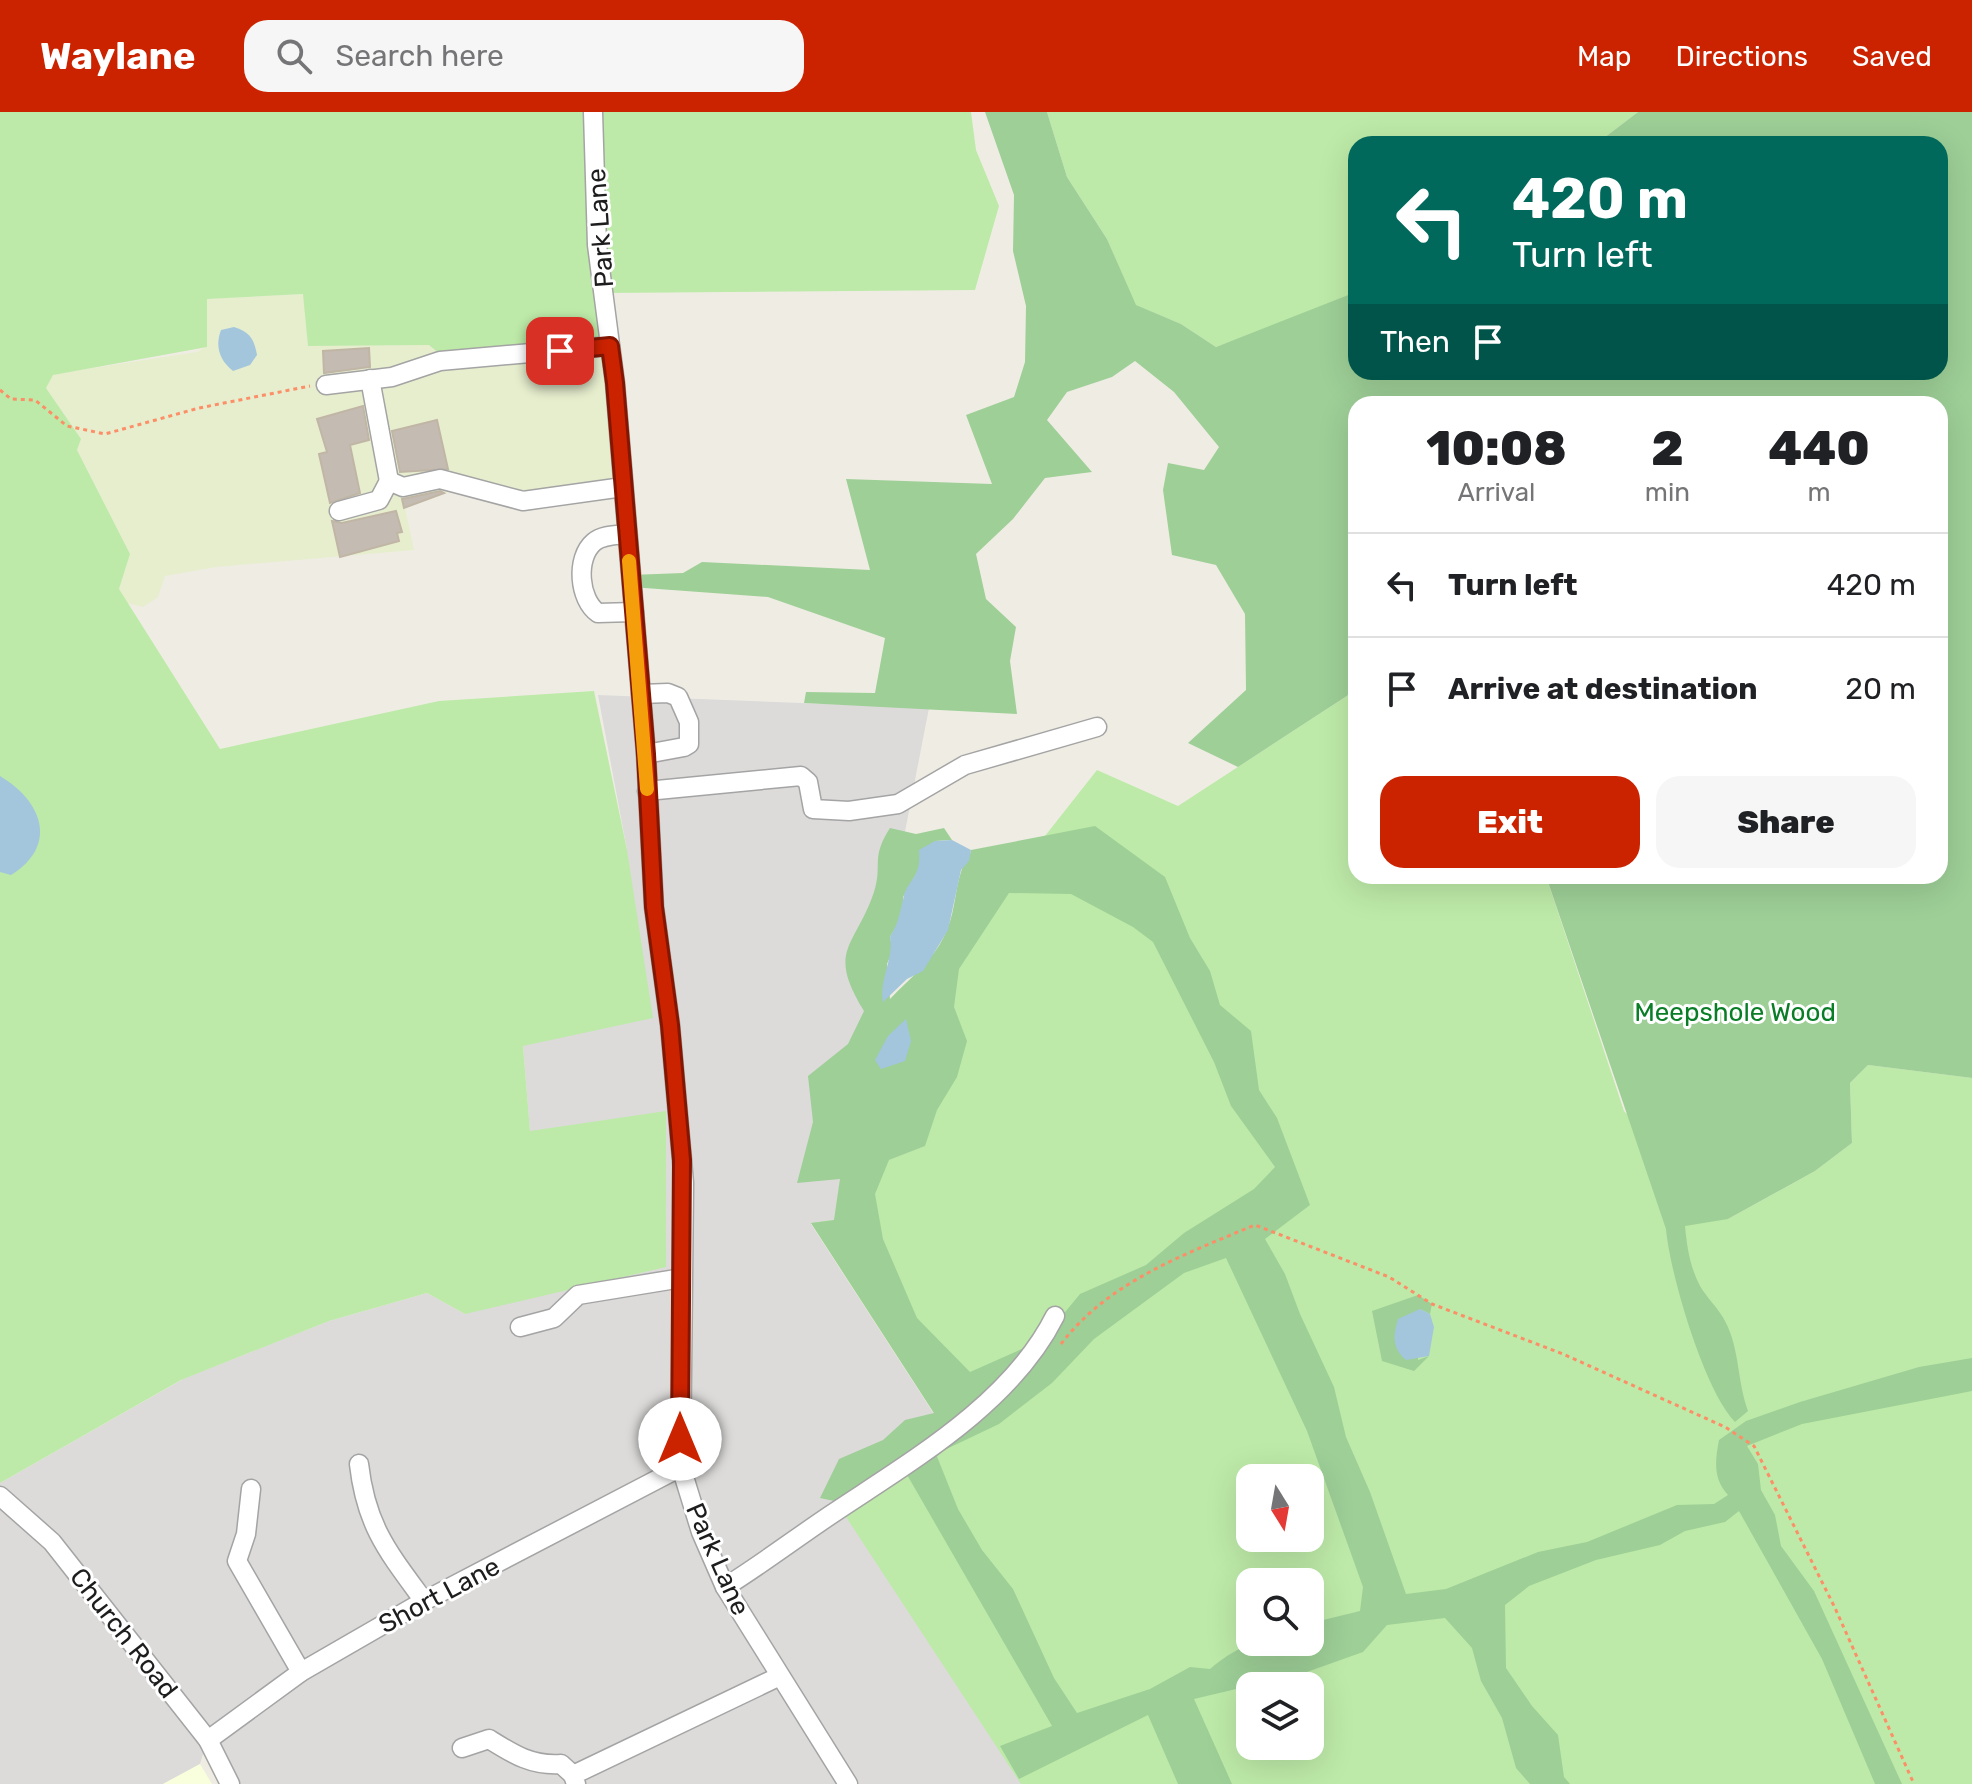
<!DOCTYPE html>
<html lang="en">
<head>
<meta charset="utf-8">
<style>
  body { margin:0; font-family:Rubik,sans-serif; background:#f6f6f6; color:#202124; height:100vh; display:flex; flex-direction:column; font-size:30px; white-space:nowrap }
  * { box-sizing:border-box; margin:0 }
  p { font-size:26px; color:#757577 }
  .icon { flex:none; width:44px; height:44px; fill:none; stroke:currentColor; stroke-width:2; stroke-linecap:round; stroke-linejoin:round }
  .map { position:relative; flex:1; overflow:hidden }
  .details { position:absolute; left:1348px; top:284px; width:600px; height:488px; display:flex; flex-direction:column; background:#fff; border-radius:24px; box-shadow:0 8px 32px #0002 }
  .details>* { flex:none }
  .top-card { position:absolute; left:1348px; top:24px; width:600px; height:244px; border-radius:24px; box-shadow:0 8px 32px #0002; background:#00695c; color:#fff; overflow:hidden }
  .needle { width:52px; rotate:169deg }
  .tools { position:absolute; left:1236px; top:1352px; display:grid; gap:16px }
  .tools a { display:grid; place-items:center; width:88px; height:88px; border-radius:16px; background:#fff; box-shadow:0 8px 32px #0002; font-size:40px }
  .pin { position:absolute; display:grid; place-items:center; width:68px; height:68px; color:#fff; margin:-34px; border-radius:16px; box-shadow:0 4px 12px #0006 }
  .me { position:absolute; width:88px; margin:-44px; rotate:0deg; stroke-linejoin:round; filter:drop-shadow(0 0 6px #0008) }
  .turn { display:flex; align-items:center; gap:28px; height:168px; padding:0 32px; font-size:36px }
  .turn .icon { width:104px; height:104px; stroke-width:2.5 }
  .turn b { display:block; font-size:56px; line-height:68px }
  .then { display:flex; align-items:center; height:76px; padding:0 32px; background:#0003; gap:16px; font-size:30px }
  .eta { display:flex; justify-content:space-evenly; align-items:center; height:136px; text-align:center }
  .eta b { font-size:48px; font-weight:800; line-height:56px }
  .button { display:flex; gap:16px; margin-top:auto; padding:16px 32px }
  .button a { flex:1; height:92px; border-radius:24px; background:#cb2200; color:#fff; font-size:32px; font-weight:800; line-height:92px; text-align:center }
  .button a+a { background:#f6f6f6; color:#202124 }
  ul { padding:0; list-style:none }
  li { display:flex; align-items:center; gap:24px; height:104px; padding:0 32px; border-top:2px solid #e0e0e0 }
  li div { flex:1 }
  li b { display:block; font-size:30px }
  li em { font-style:normal }
  header { display:flex; align-items:center; gap:48px; box-sizing:border-box; height:112px; padding:0 40px; background:#cb2200; color:#fff }
  header strong { font-size:38px }
  nav { display:flex; gap:44px; margin-inline-start:auto; font-size:28px }
  .search { width:560px; height:72px; background:#f6f6f6; display:flex; align-items:center; gap:20px; box-sizing:border-box; padding:0 28px; border-radius:24px; color:#757577; font-size:30px }
  .map>svg:first-child { display:block }
</style>
</head>
<body>
<header>
<strong>Waylane</strong>
<div class="search"><svg class="icon" aria-label="search" viewBox="0 0 24 24"><circle cx="10" cy="10" r="6"/><path d="M15 15l6 6"/></svg>Search here</div>
<nav><a>Map</a><a>Directions</a><a>Saved</a></nav>
</header>
<div class="map">
<svg width="1972" height="1672" viewBox="0 0 1972 1672">
  <rect width="100%" height="100%" fill="#efede3"/>
  <path fill="#dcdbda" d="M598,583L929,596L858,962L834,1108L811,1112L934,1302L1021,1672H230L207,1629L200,1652L163,1672H0V1371L185,1266L329,1209L427,1181L465,1202L665,1000L530,1020L523,934L627,738Z"/>
  <path fill="#f9ffdc" d="M200,1652L212,1672H163Z"/>
  <path fill="#e6eece" d="M304,182L308,234L540,232L601,225L612,294L615,374L519,385L447,373L448,380L405,396L414,438L216,455L165,464L158,485L143,495L122,490L119,477L130,442L77,338L81,327L46,276L53,262L197,240L207,234V187Z"/>
  <g fill="#bdeaa8" fill-rule="evenodd">
    <path d="M0,0H971L976,38L999,94L975,178L604,181L601,225L440,242L429,233L308,234L303,182L207,187V235L53,263L46,276L81,327L77,338L130,442L119,477L220,637L439,589L594,579L627,738L653,906L523,934L530,1019L666,999V1155L465,1202L427,1181L329,1209L181,1268L0,1371Z"/>
    <path d="M1047,0H1638L1596,32H1356V183L1216,235L1181,212L1135,193L1107,127L1067,65Z"/>
    <path d="M1356,578V764H1546L1624,999L1728,1107L1815,1059L1852,1031L1850,971L1868,953L1972,966V1672H1021L827,1376L934,1301L811,1111L834,1108L840,1067L924,1034L937,880L982,804L1097,658L1178,694ZM1250,1366H1310V1426H1250ZM1250,1470H1310V1530H1250ZM1250,1574H1310V1634H1250Z"/>
  </g>
  <g fill="#9ecf97" fill-rule="evenodd">
    <path d="M985,0H1047L1067,65L1107,127L1136,193L1181,212L1216,235L1356,180V260H1940V32H1596L1638,0H1972V966L1868,953L1850,971L1852,1031L1815,1059L1728,1107L1685,1114C1687,1135 1690,1155 1700,1174C1707,1186 1719,1197 1725,1209C1740,1237 1737,1270 1748,1299L1735,1310C1704,1278 1670,1162 1666,1117L1546,764H1940V292H1356V578L1238,655L1188,631L1246,578L1245,502L1216,453L1172,443L1163,378L1168,351L1204,358L1219,335L1174,280L1135,249L1112,265L1067,280L1047,308L1092,360L1045,366L1013,407L976,442L986,487L1016,515L1010,549L1017,602L804,591L806,580L875,581L885,526L768,485L631,475L630,463L683,461L702,450L870,458L846,367L992,372L966,303L1014,285L1025,250L1026,194L1013,139L1014,83Z"/>
    <path d="M1095,714L1165,765L1190,826L1210,859L1220,893L1251,919L1259,978L1277,1006L1310,1093L1265,1127L1285,1162L1300,1202L1334,1275L1346,1325L1370,1380L1406,1482L1446,1477L1538,1440L1587,1430L1677,1393L1714,1392L1728,1383C1713,1367 1715,1349 1719,1328L1746,1309L1800,1290L1919,1255L1972,1246V1279L1802,1312L1747,1334L1758,1352L1761,1378L1775,1403L1781,1434L1814,1479L1902,1672H1875L1822,1547L1739,1399L1725,1410L1685,1419L1660,1433L1596,1448L1529,1474L1505,1493L1506,1556L1532,1594L1558,1623L1564,1665L1570,1672H1530L1516,1656L1502,1606L1481,1569L1472,1536L1445,1506L1387,1513L1363,1540L1304,1561L1194,1587L1232,1672H1178L1148,1603L1019,1667L1000,1634L1052,1614L906,1361L848,1392L820,1386L839,1347L883,1328L905,1308L934,1301L811,1111L834,1108L840,1067L797,1071L813,1010L808,964L848,932L864,899C826,837 855,836 874,780C883,752 870,747 890,716L916,722L944,716L952,728L935,729L903,785V804L890,825L893,838L887,852L890,887C911,865 937,846 948,815C955,798 955,778 961,760C963,751 969,748 971,738ZM1009,781L1071,782L1133,815L1153,830L1214,950L1231,994L1275,1055L1254,1077L1184,1121L1146,1153L1080,1182L1042,1228L970,1260L917,1206L883,1127L875,1082L889,1048L925,1034L937,998L957,965L967,929L954,895L959,857ZM1226,1146L1307,1319L1363,1475L1360,1499L1315,1510L1310,1513V1530C1261,1530 1249,1525 1210,1557L1190,1555L1150,1577L1077,1601L1054,1566L1013,1477L982,1438L958,1397L936,1342L999,1312L1052,1271L1094,1227L1184,1161Z"/>
    <path d="M1418,1183L1432,1192L1430,1202L1420,1197L1418,1248L1429,1244L1414,1259L1382,1249L1372,1199Z"/>
  </g>
  <g fill="#a3c6dd">
    <path d="M234,215C250,220 254,227 257,243L250,253L233,259C219,248 215,234 221,218Z"/>
    <path d="M0,664C42,689 59,733 11,763L0,760Z"/>
    <path d="M952,728L971,738L969,749L961,758L948,818L923,859L907,867L883,890C879,867 894,847 890,825C899,810 899,803 903,788C906,768 922,767 919,738L935,729Z"/>
    <path d="M906,907L911,929L905,949L881,957L875,948L888,924Z"/>
    <path d="M1420,1197L1430,1202L1434,1215L1429,1244L1406,1248C1392,1236 1393,1224 1398,1207Z"/>
  </g>
  <g fill="#c4bcb2" stroke="#c1b6a5" stroke-width="2">
    <path d="M369,236L370,255L324,261L323,239Z"/>
    <path d="M363,294L369,328L350,333L360,381L330,391L319,342L327,340L317,307Z"/>
    <path d="M437,308L448,357L400,360L392,319Z"/>
    <path d="M440,379L444,381L404,396L402,387Z"/>
    <path d="M396,399L402,420L397,421L399,429L340,445L332,409L342,411Z"/>
  </g>
  <g fill="none" stroke-linecap="round" stroke-linejoin="round">
    <defs>
      <g id="minor">
        <path d="M593,0L597,133L615,271L646,642L654,795L670,913L684,1071L681,1355L701,1420L725,1475L848,1672"/>
        <path d="M370,267L389,369L403,375L440,367L523,389L623,375"/>
        <path d="M326,273L392,265L440,249L610,234"/>
        <path d="M339,399L379,388L389,369"/>
        <path d="M626,422C616,423 602,423 594,430C575,446 579,488 598,501L634,500"/>
        <path d="M641,582L668,581L678,585L689,610V632L684,635L646,642"/>
        <path d="M647,679L801,664L808,670L813,697L849,699L898,692L965,653L1097,615"/>
        <path d="M520,1215L554,1206L578,1183L682,1166"/>
        <path d="M359,1352C366,1414 388,1440 424,1489"/>
        <path d="M251,1377L246,1422L237,1449L301,1560"/>
        <path d="M0,1384L52,1430L208,1628L230,1672"/>
        <path d="M725,1475C762,1452 796,1426 832,1402C911,1349 1011,1292 1055,1204"/>
        <path d="M208,1628L301,1560L424,1489L681,1355"/>
        <path d="M462,1636L489,1627C513,1642 531,1654 561,1652L573,1663"/>
        <path d="M576,1672L573,1663L778,1565"/>
      </g>
    </defs>
    <use href="#minor" stroke="#a4a4a4" stroke-width="21"/>
    <g stroke="#fc8f67" stroke-width="3" stroke-dasharray="4 4" stroke-linecap="butt">
      <path d="M0,278L11,287L35,288L67,314L105,322L199,296L310,274"/>
      <path d="M1061,1232C1108,1170 1185,1142 1255,1113L1389,1165L1432,1192L1563,1242L1725,1315L1754,1334L1835,1496L1914,1672"/>
    </g>
    <use href="#minor" stroke="#fff" stroke-width="18"/>
  </g>
  <g fill="none" stroke-linecap="round" stroke-linejoin="round">
    <defs>
      <path id="route" d="M560,239L610,234L615,271L646,642L654,795L670,913L682,1048L680,1327"/>
    </defs>
    <use href="#route" stroke="#841600" stroke-width="20"/>
    <use href="#route" stroke="#cb2200" stroke-width="14"/>
    <path stroke="#f59e0b" stroke-width="14" d="M629,449L647,677"/>
  </g>
  <g text-anchor="middle" stroke-width="6" stroke-linejoin="round" paint-order="stroke">
    <g font-size="26" fill="#1d1d1d" stroke="#fff">
      <text transform="translate(600 116) rotate(-94)" y="9">Park Lane</text>
      <text transform="translate(718 1447) rotate(66)" y="9">Park Lane</text>
      <text transform="translate(439 1483) rotate(-28)" y="9">Short Lane</text>
      <text transform="translate(124 1521) rotate(52)" y="9">Church Road</text>
    </g>
    <g font-size="26" fill="#0a7d27" stroke="#fff">
      <text x="1735" y="909">Meepshole Wood</text>
    </g>
  </g>
</svg>
<div class="tools">
<a><svg class="needle" viewBox="-14 -14 28 28"><path d="M0-13l5 13h-10z" fill="#e53935"/><path d="M0 13l5-13h-10z" fill="#757577"/></svg></a>
<a><svg class="icon" aria-label="search" viewBox="0 0 24 24"><circle cx="10" cy="10" r="6"/><path d="M15 15l6 6"/></svg></a>
<a><svg class="icon" aria-label="layers" viewBox="0 0 24 24"><path d="M12 4l9 5-9 5-9-5zM3 14l9 5 9-5"/></svg></a>
</div>
<div class="pin" style="left:560px;top:239px;background:#d93025"><svg class="icon" aria-label="arrive" viewBox="0 0 24 24"><path d="M6 21V4h12l-3 4 3 4H6"/></svg></div>
<svg class="me" style="left:680px;top:1327px" viewBox="-20 -20 40 40"><circle r="19" fill="#fff"/><path d="M0-13L10 11 0 6-10 11z" fill="#cb2200"/></svg>
<div class="top-card">
<div class="turn"><svg class="icon" aria-label="left" viewBox="0 0 24 24"><path d="M17 20v-9H6M10 6l-5 5 5 5"/></svg><div><b>420 m</b>Turn left</div></div>
<div class="then">Then<svg class="icon" aria-label="arrive" viewBox="0 0 24 24"><path d="M6 21V4h12l-3 4 3 4H6"/></svg></div>
</div>
<section class="details">
<div class="eta">
<div><b>10:08</b><p>Arrival</p></div>
<div><b>2</b><p>min</p></div>
<div><b>440</b><p>m</p></div>
</div>
<ul>
<li><svg class="icon" aria-label="left" viewBox="0 0 24 24"><path d="M17 20v-9H6M10 6l-5 5 5 5"/></svg><div><b>Turn left</b></div><em>420 m</em></li>
<li><svg class="icon" aria-label="arrive" viewBox="0 0 24 24"><path d="M6 21V4h12l-3 4 3 4H6"/></svg><div><b>Arrive at destination</b></div><em>20 m</em></li>
</ul>
<div class="button"><a>Exit</a><a>Share</a></div>
</section>
</div>
</body>
</html>
